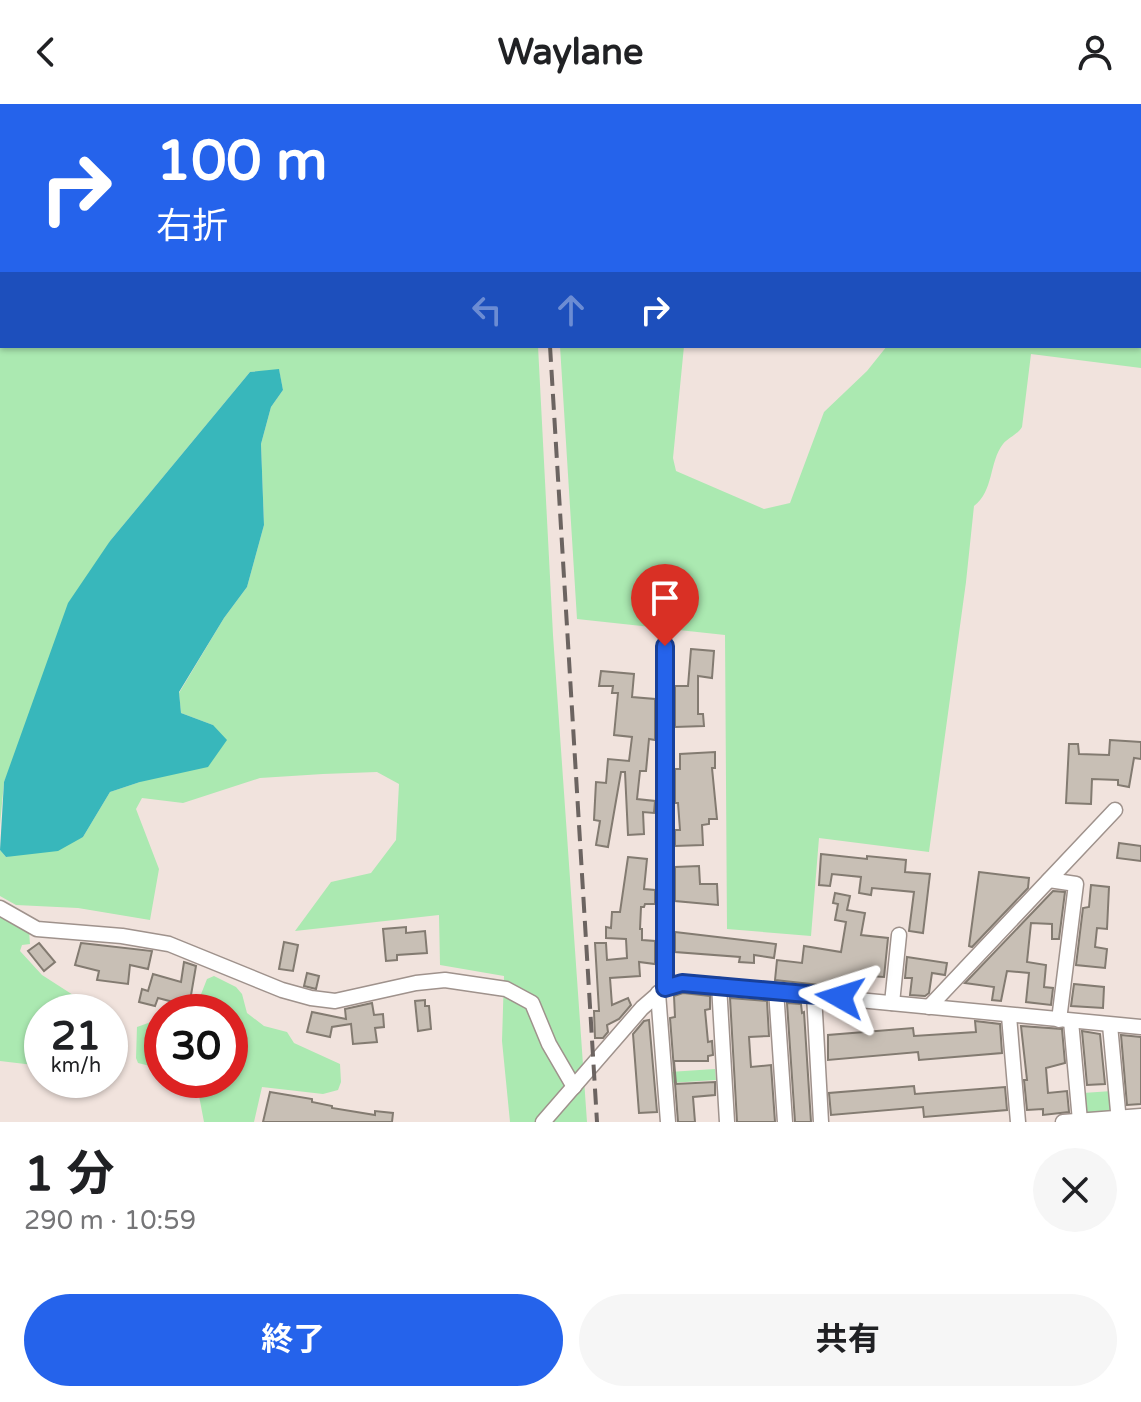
<!DOCTYPE html>
<html lang="ja">
<head>
<meta charset="utf-8">
<style>
  body { margin:0; font-family:"Varela Round","Noto Sans JP",sans-serif; background:#f6f6f6; color:#202124; height:100vh; display:flex; flex-direction:column; font-size:30px; white-space:nowrap }
  * { box-sizing:border-box; margin:0 }
  p { font-size:26px; color:#757577 }
  .icon { flex:none; width:44px; height:44px; fill:none; stroke:currentColor; stroke-width:2; stroke-linecap:round; stroke-linejoin:round }
  .map { position:relative; height:1018px; overflow:hidden }
  .details { display:flex; flex-direction:column; background:#fff; flex:1 }
  .details>* { flex:none }
  .hud { position:absolute; left:0px; top:0px; width:1142px; height:244px; box-shadow:0 2px 6px #0004; background:#2563eb; color:#fff; overflow:hidden }
  .speed { position:absolute; left:24px; top:890px; display:flex; gap:16px; font-size:40px; font-weight:700; text-align:center }
  .speed>* { display:grid; place-content:center; width:104px; height:104px; border-radius:50%; background:#fff; box-shadow:0 2px 6px #0004; line-height:1 }
  .speed small { font-size:20px; font-weight:400 }
  .speed .limit { border:12px solid #d22; background:#fff; color:#111 }
  .pin { position:absolute; display:grid; place-items:center; width:68px; height:68px; color:#fff; margin:-82px -34px; border-radius:50% 50% 50% 0; rotate:-45deg; box-shadow:0 0 8px #0007 }
  .pin .icon { rotate:45deg }
  .me { position:absolute; width:88px; margin:-44px; rotate:276deg; stroke-linejoin:round; filter:drop-shadow(0 0 6px #0008) }
  .turn { display:flex; align-items:center; gap:28px; height:168px; padding:0 24px; font-size:36px }
  .turn .icon { width:104px; height:104px; stroke-width:2.5 }
  .turn b { display:block; font-size:56px; line-height:68px }
  .lanes { display:flex; align-items:center; height:76px; padding:0 24px; background:#0003; justify-content:center; gap:40px; direction:ltr }
  .lanes .off { opacity:.35 }
  .round { display:grid; place-items:center; flex:none; width:84px; height:84px; border-radius:42px; background:#f6f6f6 }
  .headline { display:flex; align-items:center; justify-content:space-between; height:136px; padding:0 24px }
  h1 { font-size:48px; font-weight:700; line-height:60px }
  .action { display:flex; gap:16px; margin-top:auto; padding:16px 24px }
  .action a { flex:1; height:92px; border-radius:48px; background:#2563eb; color:#fff; font-size:32px; font-weight:700; line-height:92px; text-align:center }
  .action a+a { background:#f6f6f6; color:#202124 }
  header { display:flex; justify-content:space-between; align-items:center; height:104px; padding:0 24px; background:#fff; font-size:36px; font-weight:700 }
  .map>svg:first-child { display:block }
</style>
</head>
<body>
<header><svg class="icon" aria-label="back" viewBox="0 0 24 24"><path d="M15 5l-7 7 7 7"/></svg>Waylane<svg class="icon" aria-label="person" viewBox="0 0 24 24"><circle cx="12" cy="8" r="4"/><path d="M4 21q1-7 8-7t8 7"/></svg></header>
<div class="map">
<svg width="1141" height="1018" viewBox="0 0 1141 1018">
  <rect width="100%" height="100%" fill="#f1e3dd"/>
  <g fill="#abe9b1">
    <path d="M0,0L13,2H2V242H538L553,531L587,1018H510L502,937L504,872L440,861L439,811L295,827L331,778L371,769L396,736L399,680L377,668L323,670L260,674L183,699L142,694L136,705L159,765L150,816L78,804L16,801L0,792V746L6,753L83,733L110,688L140,678L213,621L181,609L179,589L224,514L247,483L264,421L261,340L271,303L283,286L279,266L250,268L110,437L4,678L0,721Z"/>
    <path d="M34,0H503L504,2H31Z"/>
    <path d="M1141,190V264L1031,250L1022,323C1017,331 1009,333 1003,340C989,358 994,387 974,402L966,478L929,748L819,734L811,832L727,825L725,531L577,515L560,242H684L673,354L676,367L764,405L790,399L824,308L867,267L887,242H1140Z"/>
    <path d="M0,812L29,827L30,840L22,841L20,847L42,871L84,898L92,908H42V962L0,957Z"/>
    <path d="M214,872L236,883L242,890L247,909L264,922L287,928L294,939L340,960L341,978L338,986L323,990L262,983L254,1018H204L196,976H230V908H194L207,875Z"/>
    <path d="M151,918L162,921V965L138,959L136,954L137,923Z"/>
    <path d="M715,965L716,976L670,979L669,968Z"/>
    <path d="M1112,987L1113,1003L1105,1009L1088,1010L1084,1006L1083,989Z"/>
  </g>
  <path fill="#38b7bb" d="M279,265L283,286L271,303L261,340L264,421L247,483L224,514L179,588L181,609L213,621L227,636L208,663L140,678L110,688L83,733L58,747L6,753L0,746L4,678L68,499L110,437L250,268Z"/>
  <g fill="#c8bfb5" stroke="#837b71" stroke-width="2">
    <path d="M691,545L714,547L712,574L698,572V610H703L704,622L675,623V582H688Z"/>
    <path d="M601,567L634,570L632,593L655,595V636L649,635L646,667H640L637,695L655,697L654,709L643,708L644,730L628,731L625,668H621L608,743L596,741L600,717L594,716L596,678L606,679L608,655L629,657L632,633L614,631L618,589H612L613,582H599Z"/>
    <path d="M1110,636L1141,638V655L1134,654L1129,683L1118,681V676L1092,675L1091,700L1066,699L1069,640H1078L1079,650L1109,651Z"/>
    <path d="M715,648V664H712L717,715H709V720L702,721L703,741L675,742V726H680L678,699H675V665H680V650Z"/>
    <path d="M1119,739L1141,742V757L1117,754Z"/>
    <path d="M821,750L867,755V752L906,756L905,768L930,770L923,829L909,827L914,788L872,784L871,791L859,789L861,773L832,770L830,782L819,781Z"/>
    <path d="M628,753L647,755L644,785L655,786V800H645L644,803H641L640,825H642V836L655,837V860L639,858L640,872L610,874L612,901L628,894L631,901L619,915L607,921L608,928L603,934H595L594,907H599L595,839H606L607,856L627,854L626,835L606,834V823L611,824L612,808H620Z"/>
    <path d="M699,762L700,780H717L718,801L675,797V763Z"/>
    <path d="M979,768L1029,774L1028,784L972,843L969,842Z"/>
    <path d="M1091,781L1109,783L1107,825L1097,824L1095,843L1107,845L1105,864L1076,861L1083,804L1089,803Z"/>
    <path d="M1053,787L1065,788L1059,835H1052V820L1031,819L1027,858L1046,861L1044,883L1053,884L1051,901L1026,898L1029,869L1007,867L1001,897L992,896L994,883L965,879Z"/>
    <path d="M835,789L850,792L847,806L865,809L861,831L888,834L884,873L853,871L852,877L839,875L838,883L775,876L777,856L802,859L804,842L841,848L846,818L835,816L838,800L833,799Z"/>
    <path d="M406,823V829L425,827L427,849L397,851V856L386,857L383,825Z"/>
    <path d="M675,828L776,840L774,854L754,851V859L739,858L740,853L675,848Z"/>
    <path d="M284,838L298,841L293,867L279,865Z"/>
    <path d="M39,839L55,858L44,867L28,847Z"/>
    <path d="M81,839L152,847L148,865L130,861L128,880L97,876L99,867L75,861Z"/>
    <path d="M907,853L947,859L945,871L932,869L929,889L925,892L910,891L912,874H905Z"/>
    <path d="M184,858L196,862L190,897L185,908H173L177,899L158,894L155,902L139,898L142,885L148,887L153,870L181,878Z"/>
    <path d="M307,869L319,872L316,885L304,882Z"/>
    <path d="M1074,880L1104,883L1103,904L1071,902Z"/>
    <path d="M683,889L710,892V905L705,906L708,938L712,937L713,951L708,952V957H674L676,980L715,978V991L693,993L695,1018H678L670,914L675,913L674,892Z"/>
    <path d="M730,894L767,897L769,932L749,933L751,963L771,961L775,1018H737Z"/>
    <path d="M425,896V902H429L431,925L418,927L415,897Z"/>
    <path d="M372,899L374,911L383,910L384,923L375,924L377,938L353,940L351,920L332,923L330,933L307,928L312,908L346,915L345,905Z"/>
    <path d="M787,899L801,900L802,909L804,908L811,1018H795Z"/>
    <path d="M649,916L657,1008L639,1009L633,930L644,917Z"/>
    <path d="M975,917L1000,920L1002,949L919,956L918,948L828,956V931L913,924L914,932L976,928Z"/>
    <path d="M1021,922L1062,925L1065,959L1046,964L1048,989L1067,987L1069,1008L1043,1011V1005L1027,1006L1024,976H1027Z"/>
    <path d="M1082,927L1100,930L1105,980L1087,981Z"/>
    <path d="M1121,931L1141,933V1000L1127,1001Z"/>
    <path d="M914,982L915,990L1005,983L1007,1006L924,1013L923,1003L831,1011L829,989Z"/>
    <path d="M270,988L312,995V998L332,1002V1004L375,1011V1007L393,1009L392,1018H263Z"/>
  </g>
  <g fill="none" stroke-linecap="round" stroke-linejoin="round">
    <defs>
      <g id="minor">
        <path d="M665,542V884"/>
        <path d="M1049,776L1076,780L1059,916"/>
        <path d="M0,804L37,825L122,832L169,840L282,886L311,894L335,897L416,879L445,876L506,885L532,899L549,940L574,983"/>
        <path d="M719,881L727,1018"/>
        <path d="M776,886L785,1018"/>
        <path d="M658,889L668,1018"/>
        <path d="M814,890L821,1018"/>
        <path d="M892,899L899,831"/>
        <path d="M929,903L1115,706"/>
        <path d="M1009,912L1018,1018"/>
        <path d="M1071,917L1080,1017"/>
        <path d="M1110,921L1119,1018"/>
        <path d="M543,1018L642,904L665,884L682,879L1141,923"/>
        <path d="M1063,1018L1141,1012"/>
      </g>
    </defs>
    <use href="#minor" stroke="#9f928c" stroke-width="17"/>
    <use href="#minor" stroke="#fff" stroke-width="14"/>
    <g stroke="#6c6461" stroke-width="4" stroke-dasharray="16 8" stroke-linecap="butt">
      <path d="M520,0V2"/>
      <path d="M550,242L597,1018"/>
    </g>
  </g>
  <g fill="none" stroke-linecap="round" stroke-linejoin="round">
    <defs>
      <path id="route" d="M665,542V884L682,879L840,893"/>
    </defs>
    <use href="#route" stroke="#184099" stroke-width="20"/>
    <use href="#route" stroke="#2563eb" stroke-width="14"/>
  </g>
</svg>
<div class="speed"><div>21<small>km/h</small></div><div class="limit">30</div></div>
<div class="pin" style="left:665px;top:542px;background:#d93025"><svg class="icon" aria-label="arrive" viewBox="0 0 24 24"><path d="M6 21V4h12l-3 4 3 4H6"/></svg></div>
<svg class="me" style="left:840px;top:893px" viewBox="-20 -20 40 40"><path d="M0-17L14 15 0 8-14 15z" fill="#2563eb" stroke="#fff" stroke-width="4"/></svg>
<div class="hud">
<div class="turn"><svg class="icon" aria-label="right" viewBox="0 0 24 24"><path d="M7 20v-9h11M14 6l5 5-5 5"/></svg><div><b>100 m</b>右折</div></div>
<div class="lanes"><svg class="icon off" aria-label="left" viewBox="0 0 24 24"><path d="M17 20v-9H6M10 6l-5 5 5 5"/></svg><svg class="icon off" aria-label="ahead" viewBox="0 0 24 24"><path d="M12 20V5M6 11l6-6 6 6"/></svg><svg class="icon" aria-label="right" viewBox="0 0 24 24"><path d="M7 20v-9h11M14 6l5 5-5 5"/></svg></div>
</div>
</div>
<section class="details">
<div class="headline"><div><h1>1 分</h1><p>290 m · 10:59</p></div><a class="round"><svg class="icon" aria-label="close" viewBox="0 0 24 24"><path d="M6 6l12 12M18 6L6 18"/></svg></a></div>
<div class="action"><a>終了</a><a>共有</a></div>
</section>
</body>
</html>
